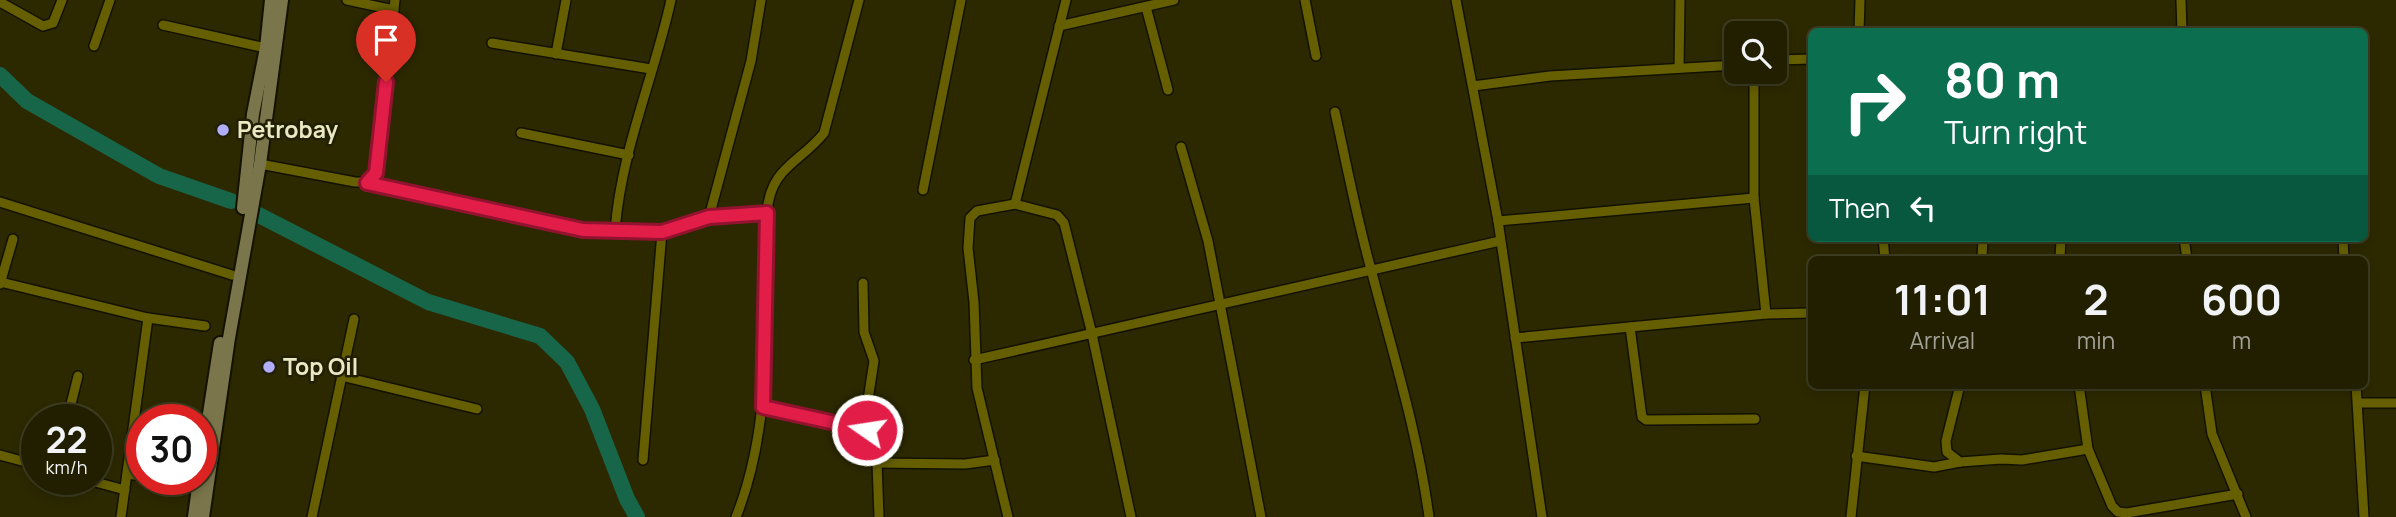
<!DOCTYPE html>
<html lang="en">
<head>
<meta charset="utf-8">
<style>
  body { margin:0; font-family:Manrope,sans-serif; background:#2d2c0f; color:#f1f3f6; height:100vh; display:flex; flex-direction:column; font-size:26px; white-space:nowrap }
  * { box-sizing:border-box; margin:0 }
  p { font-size:23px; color:#a2a299 }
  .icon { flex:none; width:38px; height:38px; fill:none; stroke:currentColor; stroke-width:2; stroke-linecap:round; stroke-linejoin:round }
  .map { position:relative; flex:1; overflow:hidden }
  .details { position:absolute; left:1808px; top:256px; width:560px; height:133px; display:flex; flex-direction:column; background:#211f00; border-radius:10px; box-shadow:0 4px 10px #0003,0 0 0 2px #3e3d22 }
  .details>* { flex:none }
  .top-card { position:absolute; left:1808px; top:28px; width:560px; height:214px; border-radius:10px; box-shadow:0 4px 10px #0003,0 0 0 2px #3e3d22; background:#0b6e4f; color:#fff; overflow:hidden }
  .fabs { position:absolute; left:1724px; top:21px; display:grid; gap:14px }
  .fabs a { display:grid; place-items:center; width:63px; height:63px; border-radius:10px; background:#211f00; box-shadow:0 4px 10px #0003,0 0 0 2px #3e3d22; font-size:35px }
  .speed { position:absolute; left:21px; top:404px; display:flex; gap:14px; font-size:35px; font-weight:700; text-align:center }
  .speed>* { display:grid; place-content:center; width:91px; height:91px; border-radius:50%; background:#211f00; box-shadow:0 4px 10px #0003,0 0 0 2px #3e3d22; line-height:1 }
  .speed small { font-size:18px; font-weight:400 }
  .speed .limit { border:10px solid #d22; background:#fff; color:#111 }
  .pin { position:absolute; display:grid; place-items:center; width:60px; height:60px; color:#fff; margin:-72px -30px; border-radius:50% 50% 50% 0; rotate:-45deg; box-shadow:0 0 7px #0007 }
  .pin .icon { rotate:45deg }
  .me { position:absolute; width:77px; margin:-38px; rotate:283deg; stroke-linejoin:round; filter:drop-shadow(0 0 5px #0008) }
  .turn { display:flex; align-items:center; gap:24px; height:147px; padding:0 21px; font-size:32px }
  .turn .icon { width:91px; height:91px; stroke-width:2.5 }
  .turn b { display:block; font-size:49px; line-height:60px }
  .then { display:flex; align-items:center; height:66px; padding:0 21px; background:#0003; gap:14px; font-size:26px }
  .eta { display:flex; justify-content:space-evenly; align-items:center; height:119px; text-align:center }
  .eta b { font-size:42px; font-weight:700; line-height:49px }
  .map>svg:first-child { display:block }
</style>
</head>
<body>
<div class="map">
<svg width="2396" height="517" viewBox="0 0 2396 517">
  <rect width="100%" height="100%" fill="#2c2900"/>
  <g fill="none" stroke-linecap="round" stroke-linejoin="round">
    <g stroke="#18664a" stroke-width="16">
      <path d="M0,75L27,101L159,176L231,201"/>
      <path d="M255,213L428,302L540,336L567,362L592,409L627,499L637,517"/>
    </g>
    <defs>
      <g id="minor">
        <path d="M347,0L394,10"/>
        <path d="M1305,0L1316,56"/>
        <path d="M1456,0L1498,221L1542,517"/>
        <path d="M2181,0L2182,32"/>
        <path d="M0,2L43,26L53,23L62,0"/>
        <path d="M1146,7L1168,90"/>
        <path d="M163,25L266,48"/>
        <path d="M1059,26L1174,0"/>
        <path d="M1859,32L1860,0"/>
        <path d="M492,43L651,69"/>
        <path d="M94,46L110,0"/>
        <path d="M556,54L566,0"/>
        <path d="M1774,60L1811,59"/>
        <path d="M1679,68L1680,0"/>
        <path d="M1754,72V198L1766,314"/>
        <path d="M1473,86L1550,76L1736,65"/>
        <path d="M1335,112C1347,166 1357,220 1372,273C1393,354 1418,434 1429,517"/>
        <path d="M521,133L629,155"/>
        <path d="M1181,147L1208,241L1261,517"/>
        <path d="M260,164L355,182H367L376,173L395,0"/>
        <path d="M367,182L583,230L662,232L709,217L767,213C770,167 800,163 824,133L859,0"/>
        <path d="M923,190L961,0"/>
        <path d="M0,202L232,275"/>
        <path d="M1015,204L1066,0"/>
        <path d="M709,217L751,61L761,0"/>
        <path d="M1498,221L1754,198"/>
        <path d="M615,231C621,151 654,77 671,0"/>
        <path d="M1883,238L1885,259"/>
        <path d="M2184,238L2187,259"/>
        <path d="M2343,238L2344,259"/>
        <path d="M1982,259L1983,238"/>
        <path d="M2060,259L2061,238"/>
        <path d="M1,282L148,318L121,517"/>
        <path d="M863,283L864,332L874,361L866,413L867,431L877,463L879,517"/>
        <path d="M0,284L13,239"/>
        <path d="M148,318L205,326"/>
        <path d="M1630,327L1642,417L1646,420L1755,419"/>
        <path d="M1515,338L1766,314L1811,313"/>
        <path d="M974,360L1500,241"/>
        <path d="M341,376L477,409"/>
        <path d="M1960,385L1946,441L1947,452L1960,462L2001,459L2022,460L2088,449"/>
        <path d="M2079,385L2088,449L2112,506L2118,512L2127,513L2238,494"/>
        <path d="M2205,385L2212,434L2246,517"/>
        <path d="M2356,385L2364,517"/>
        <path d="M2358,403H2396"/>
        <path d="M763,407L867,431"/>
        <path d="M67,420L78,376"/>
        <path d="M0,455L37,465"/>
        <path d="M1856,456L1934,467L1960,462"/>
        <path d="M643,460L662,232"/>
        <path d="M877,463L965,464L995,460"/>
        <path d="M127,474L142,476"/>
        <path d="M88,480L125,490"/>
        <path d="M164,480L183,482"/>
        <path d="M312,517L354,319"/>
        <path d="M736,517C774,423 765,312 767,213"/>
        <path d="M1008,517L977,388L974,302L968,248L970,218L977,211L1015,204L1057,215L1064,223L1092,334L1131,517"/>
        <path d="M1851,517L1865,385"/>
      </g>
      <g id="secondary">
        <path d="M243,208L253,114L266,48L271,0"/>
        <path d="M201,465L220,343"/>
        <path d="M194,517L199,480"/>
        <path d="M203,517L229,338L260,164L282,0"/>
      </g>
    </defs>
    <use href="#minor" stroke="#131100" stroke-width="12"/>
    <use href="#secondary" stroke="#131100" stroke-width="16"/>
    <use href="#minor" stroke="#655f02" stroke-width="9"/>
    <use href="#secondary" stroke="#7a754a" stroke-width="12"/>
  </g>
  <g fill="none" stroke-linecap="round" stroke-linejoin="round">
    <defs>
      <path id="route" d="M386,82L376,173L367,183L583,230L662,232L709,217L767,213L763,407L867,430"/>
    </defs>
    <use href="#route" stroke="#92132f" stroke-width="18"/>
    <use href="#route" stroke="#e11d48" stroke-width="12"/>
  </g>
  <g fill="#b0aefa" stroke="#211f06" stroke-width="2.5">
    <circle cx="223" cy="130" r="7"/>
    <circle cx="269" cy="367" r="7"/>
  </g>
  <g text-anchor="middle" stroke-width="5" stroke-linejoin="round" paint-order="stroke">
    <g font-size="23" font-weight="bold" fill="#ebe9c3" stroke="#211f06" text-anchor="start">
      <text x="237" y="138">Petrobay</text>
      <text x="283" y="375">Top Oil</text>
    </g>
  </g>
</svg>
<div class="fabs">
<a><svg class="icon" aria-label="search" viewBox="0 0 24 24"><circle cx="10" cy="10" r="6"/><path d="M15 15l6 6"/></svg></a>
</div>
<div class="speed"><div>22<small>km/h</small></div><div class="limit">30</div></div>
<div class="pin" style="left:386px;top:82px;background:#d93025"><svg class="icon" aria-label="arrive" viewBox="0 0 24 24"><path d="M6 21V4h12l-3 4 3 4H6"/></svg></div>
<svg class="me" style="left:867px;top:430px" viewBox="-20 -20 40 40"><circle r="17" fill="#e11d48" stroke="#fff" stroke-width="3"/><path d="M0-11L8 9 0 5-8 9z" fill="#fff"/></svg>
<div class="top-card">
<div class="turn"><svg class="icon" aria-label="right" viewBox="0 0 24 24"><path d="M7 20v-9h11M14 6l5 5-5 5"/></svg><div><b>80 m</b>Turn right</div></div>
<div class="then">Then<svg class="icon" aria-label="left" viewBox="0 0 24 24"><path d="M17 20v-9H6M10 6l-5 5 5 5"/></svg></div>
</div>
<section class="details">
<div class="eta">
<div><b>11:01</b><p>Arrival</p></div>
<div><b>2</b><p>min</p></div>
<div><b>600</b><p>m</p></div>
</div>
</section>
</div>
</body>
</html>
